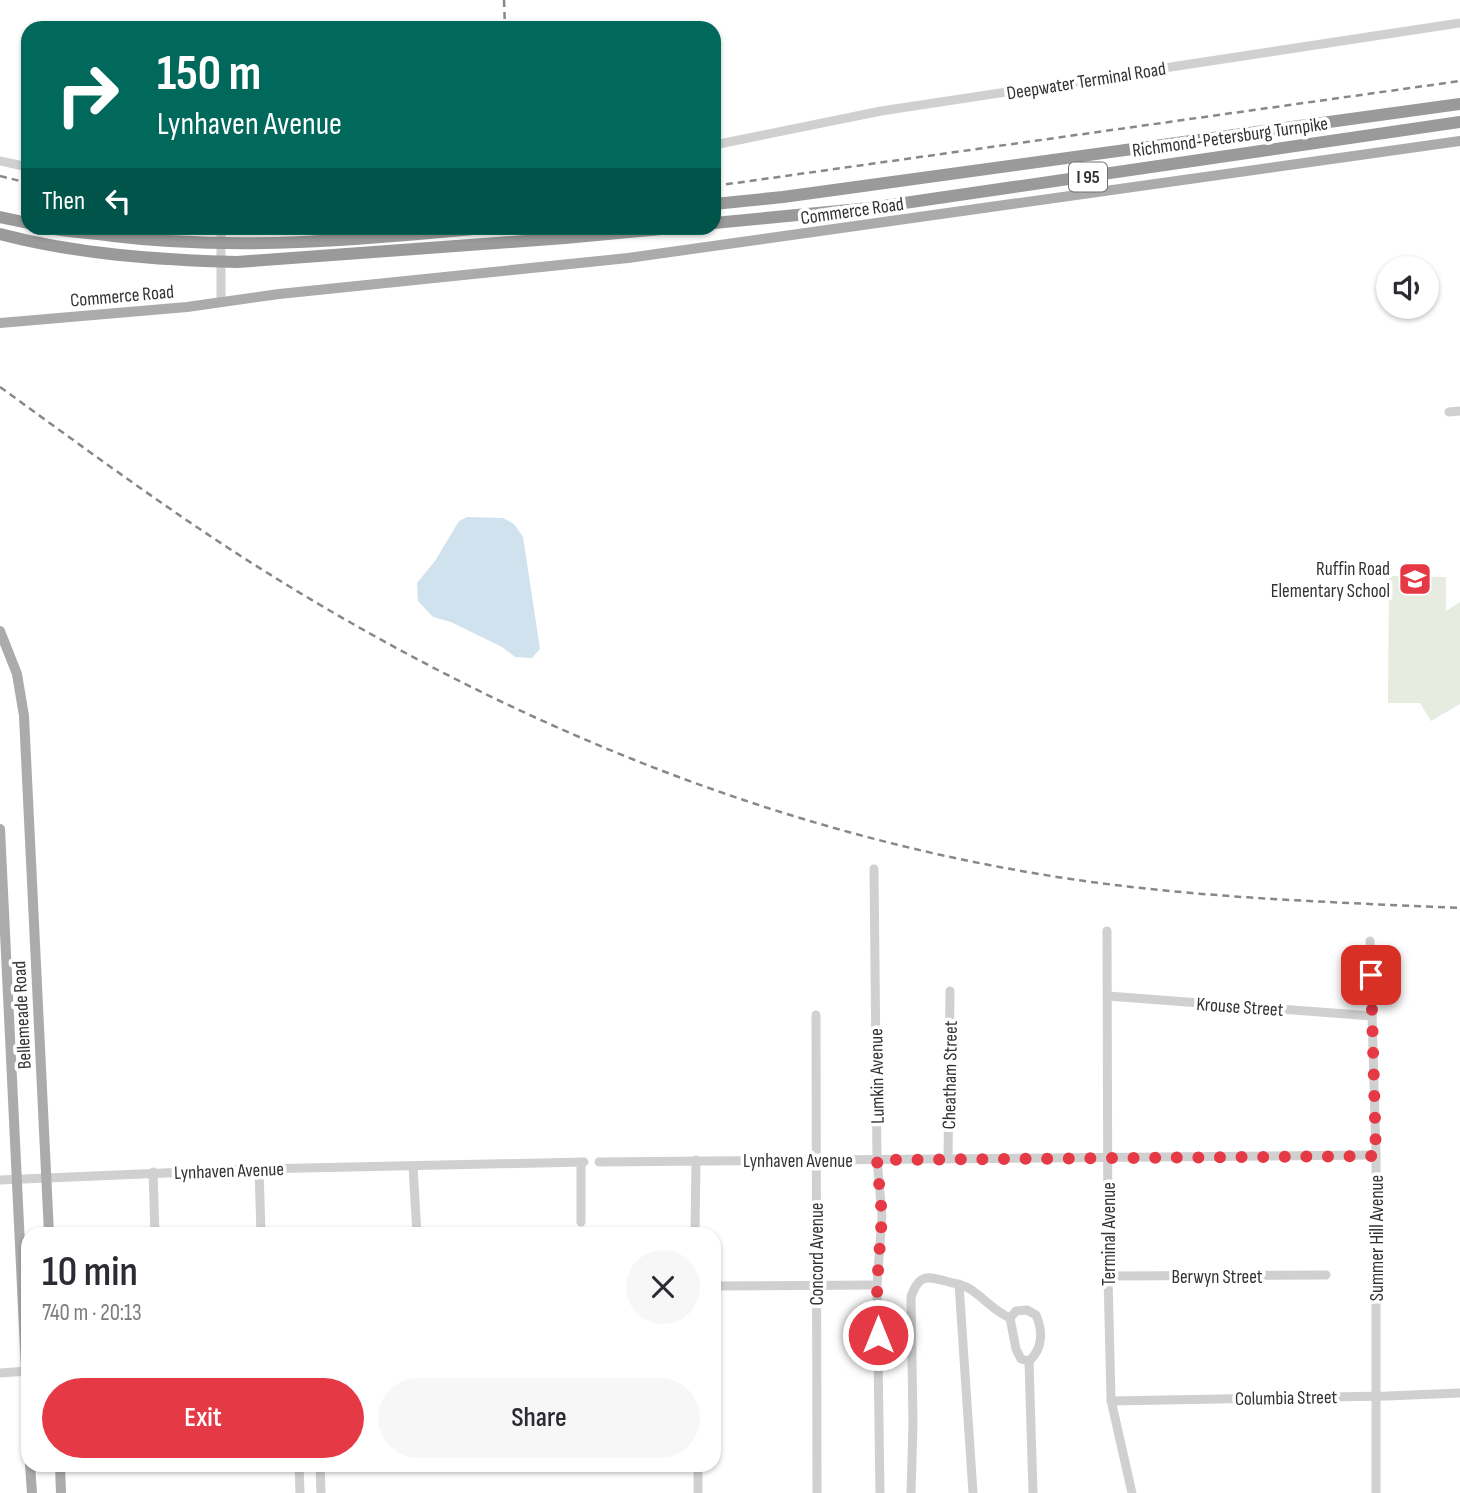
<!DOCTYPE html>
<html lang="en">
<head>
<meta charset="utf-8">
<style>
  body { margin:0; font-family:"Sofia Sans Condensed",sans-serif; background:#f7f7f7; color:#2b2b33; height:100vh; display:flex; flex-direction:column; font-size:26px; white-space:nowrap }
  * { box-sizing:border-box; margin:0 }
  p { font-size:23px; color:#7c7c81 }
  .icon { flex:none; width:38px; height:38px; fill:none; stroke:currentColor; stroke-width:2; stroke-linecap:round; stroke-linejoin:round }
  .map { position:relative; flex:1; overflow:hidden }
  .panel { position:absolute; left:21px; top:1227px; width:700px; height:245px; display:flex; flex-direction:column; background:#fff; border-radius:21px; box-shadow:0 2px 5px #0004 }
  .panel>* { flex:none }
  .top-card { position:absolute; left:21px; top:21px; width:700px; height:214px; border-radius:21px; box-shadow:0 2px 5px #0004; background:#00695c; color:#fff; overflow:hidden }
  .fabs { position:absolute; left:1376px; top:256px; display:grid; gap:14px }
  .fabs a { display:grid; place-items:center; width:63px; height:63px; border-radius:50%; background:#fff; box-shadow:0 2px 5px #0004; font-size:35px }
  .pin { position:absolute; display:grid; place-items:center; width:60px; height:60px; color:#fff; margin:-30px; border-radius:14px; box-shadow:0 4px 10px #0006 }
  .me { position:absolute; width:77px; margin:-38px; rotate:0deg; stroke-linejoin:round; filter:drop-shadow(0 0 5px #0008) }
  .turn { display:flex; align-items:center; gap:24px; height:147px; padding:0 21px; font-size:32px }
  .turn .icon { width:91px; height:91px; stroke-width:2.5 }
  .turn b { display:block; font-size:49px; line-height:60px }
  .then { display:flex; align-items:center; height:66px; padding:0 21px; background:#0003; gap:14px; font-size:26px }
  .round { display:grid; place-items:center; flex:none; width:74px; height:74px; border-radius:37px; background:#f7f7f7 }
  .summary { display:flex; align-items:center; justify-content:space-between; height:119px; padding:0 21px }
  h1 { font-size:42px; font-weight:600; line-height:52px }
  .primary-button { display:flex; gap:14px; margin-top:auto; padding:14px 21px }
  .primary-button a { flex:1; height:80px; border-radius:42px; background:#e63946; color:#fff; font-size:28px; font-weight:600; line-height:80px; text-align:center }
  .primary-button a+a { background:#f7f7f7; color:#2b2b33 }
  .map>svg:first-child { display:block }
</style>
</head>
<body>
<div class="map">
<svg width="1460" height="1493" viewBox="0 0 1460 1493">
  <rect width="100%" height="100%" fill="#fff"/>
  <path fill="#e6ecdf" d="M1389,576L1446,577V611L1460,602V704L1431,721L1420,703H1388Z"/>
  <path fill="#cfe2ee" d="M467,517L503,518L514,524L523,537L540,649L532,658L515,657L502,647L451,622L433,617L418,601L417,583L435,561L459,521Z"/>
  <g fill="none" stroke-linecap="round" stroke-linejoin="round">
    <g stroke="#d0d0d0" stroke-width="9">
      <path d="M714,145L881,111L1460,23"/>
      <path d="M0,161L28,167"/>
      <path d="M221,228V302"/>
      <path d="M1449,412L1460,411"/>
      <path d="M874,869L877,1159L882,1216L877,1285L880,1493"/>
      <path d="M1107,931L1108,1276L1111,1400L1132,1493"/>
      <path d="M1370,941L1376,1155V1493"/>
      <path d="M1108,996L1372,1016"/>
      <path d="M816,1015L817,1493"/>
      <path d="M948,1159L950,991"/>
      <path d="M581,1162V1222"/>
      <path d="M599,1162L1376,1155"/>
      <path d="M413,1167L417,1234"/>
      <path d="M259,1169L261,1234"/>
      <path d="M153,1172L155,1234"/>
      <path d="M0,1180L259,1169L584,1162"/>
      <path d="M695,1234L696,1160"/>
      <path d="M1108,1276L1326,1275"/>
      <path d="M959,1284L973,1493"/>
      <path d="M714,1286L877,1285"/>
      <path d="M1027,1310L1036,1315C1043,1331 1043,1349 1029,1361L1021,1359L1016,1349L1010,1318L1016,1311Z"/>
      <path d="M1029,1361L1033,1493"/>
      <path d="M0,1373L28,1371"/>
      <path d="M1111,1401L1387,1396L1460,1393"/>
      <path d="M299,1465L300,1493"/>
      <path d="M320,1465L321,1493"/>
      <path d="M698,1465V1493"/>
      <path d="M911,1493L913,1424L911,1297C919,1273 928,1276 949,1282C956,1284 964,1285 970,1289C984,1298 994,1311 1010,1318"/>
    </g>
    <g stroke="#ababab" stroke-width="10">
      <path d="M0,323L187,307L279,294L628,258L1460,141"/>
      <path d="M0,631L17,674L24,716L49,1234"/>
      <path d="M0,829L28,1412"/>
      <path d="M30,1465L32,1493"/>
      <path d="M60,1465L61,1493"/>
    </g>
    <g stroke="#9a9a9a" stroke-width="12">
      <path d="M714,204L783,197L1460,104"/>
      <path d="M0,217L28,223"/>
      <path d="M714,223L870,208L1460,122"/>
      <path d="M50,228C70,232 92,233 113,236C237,251 360,240 484,228"/>
      <path d="M0,234C76,254 158,260 237,262L565,238L672,228"/>
    </g>
    <g stroke="#888" stroke-width="2.5" stroke-dasharray="7 5" stroke-linecap="butt">
      <path d="M504,0L505,28"/>
      <path d="M0,176L28,183"/>
      <path d="M714,186L1460,81"/>
      <path d="M0,387C90,452 180,519 274,577C516,727 782,835 1064,878C1195,898 1328,902 1460,908"/>
    </g>
  </g>
  <g fill="none" stroke-linecap="round" stroke-linejoin="round">
    <path stroke="#e63946" stroke-width="12" stroke-dasharray="0 21.6" d="M878,1335L877,1285L882,1216L877,1160L1376,1156L1371,975"/>
  </g>
  <defs>
    <symbol id="school-square" viewBox="-11 -11 22 22"><rect x="-9" y="-9" width="18" height="18" rx="4" fill="#e63946" stroke="#fff"/><path d="M0-5L7-2L0 1L-7-2ZM-4 1L0 2.5L4 1V4Q0 6-4 4Z" fill="#fff"/></symbol>
  </defs>
  <g fill-rule="evenodd">
    <use href="#school-square" x="1396" y="560" width="38" height="38"/>
  </g>
  <g text-anchor="middle" stroke-width="7" stroke-linejoin="round" paint-order="stroke">
    <rect fill="#fff" stroke="#707070" stroke-width="2" x="1069" y="162.5" width="38" height="29" rx="5"/>
    <g font-size="18" font-weight="bold" fill="#333">
      <text x="1088" y="183">I 95</text>
    </g>
    <g font-size="19" fill="#333" stroke="#fff">
      <text transform="translate(1086 80) rotate(-9)" y="7">Deepwater Terminal Road</text>
      <text transform="translate(1230 136) rotate(-8)" y="7">Richmond-Petersburg Turnpike</text>
      <text transform="translate(852 210) rotate(-8)" y="7">Commerce Road</text>
      <text transform="translate(122 295) rotate(-5)" y="7">Commerce Road</text>
      <text transform="translate(1240 1006) rotate(4)" y="7">Krouse Street</text>
      <text transform="translate(21 1015) rotate(-93)" y="7">Bellemeade Road</text>
      <text transform="translate(949 1075) rotate(-89)" y="7">Cheatham Street</text>
      <text transform="translate(876 1076) rotate(-91)" y="7">Lumkin Avenue</text>
      <text x="798" y="1167">Lynhaven Avenue</text>
      <text transform="translate(229 1170) rotate(-2)" y="7">Lynhaven Avenue</text>
      <text transform="translate(1108 1234) rotate(-90)" y="7">Terminal Avenue</text>
      <text transform="translate(1376 1238) rotate(-90)" y="7">Summer Hill Avenue</text>
      <text transform="translate(816 1254) rotate(-90)" y="7">Concord Avenue</text>
      <text x="1217" y="1283">Berwyn Street</text>
      <text transform="translate(1286 1397) rotate(-1)" y="7">Columbia Street</text>
    </g>
    <g font-size="19" fill="#333" stroke="#fff" text-anchor="end">
      <text x="1390" y="575">Ruffin Road<tspan x="1390" dy="22">Elementary School</tspan></text>
    </g>
  </g>
</svg>
<div class="fabs">
<a><svg class="icon" aria-label="sound" viewBox="0 0 24 24"><path d="M4 9h4l5-4v14l-5-4H4zM17 9q2 3 0 6"/></svg></a>
</div>
<div class="pin" style="left:1371px;top:975px;background:#d93025"><svg class="icon" aria-label="arrive" viewBox="0 0 24 24"><path d="M6 21V4h12l-3 4 3 4H6"/></svg></div>
<svg class="me" style="left:878px;top:1335px" viewBox="-20 -20 40 40"><circle r="17" fill="#e63946" stroke="#fff" stroke-width="3"/><path d="M0-11L8 9 0 5-8 9z" fill="#fff"/></svg>
<div class="top-card">
<div class="turn"><svg class="icon" aria-label="right" viewBox="0 0 24 24"><path d="M7 20v-9h11M14 6l5 5-5 5"/></svg><div><b>150 m</b>Lynhaven Avenue</div></div>
<div class="then">Then<svg class="icon" aria-label="left" viewBox="0 0 24 24"><path d="M17 20v-9H6M10 6l-5 5 5 5"/></svg></div>
</div>
<section class="panel">
<div class="summary"><div><h1>10 min</h1><p>740 m · 20:13</p></div><a class="round"><svg class="icon" aria-label="close" viewBox="0 0 24 24"><path d="M6 6l12 12M18 6L6 18"/></svg></a></div>
<div class="primary-button"><a>Exit</a><a>Share</a></div>
</section>
</div>
</body>
</html>
